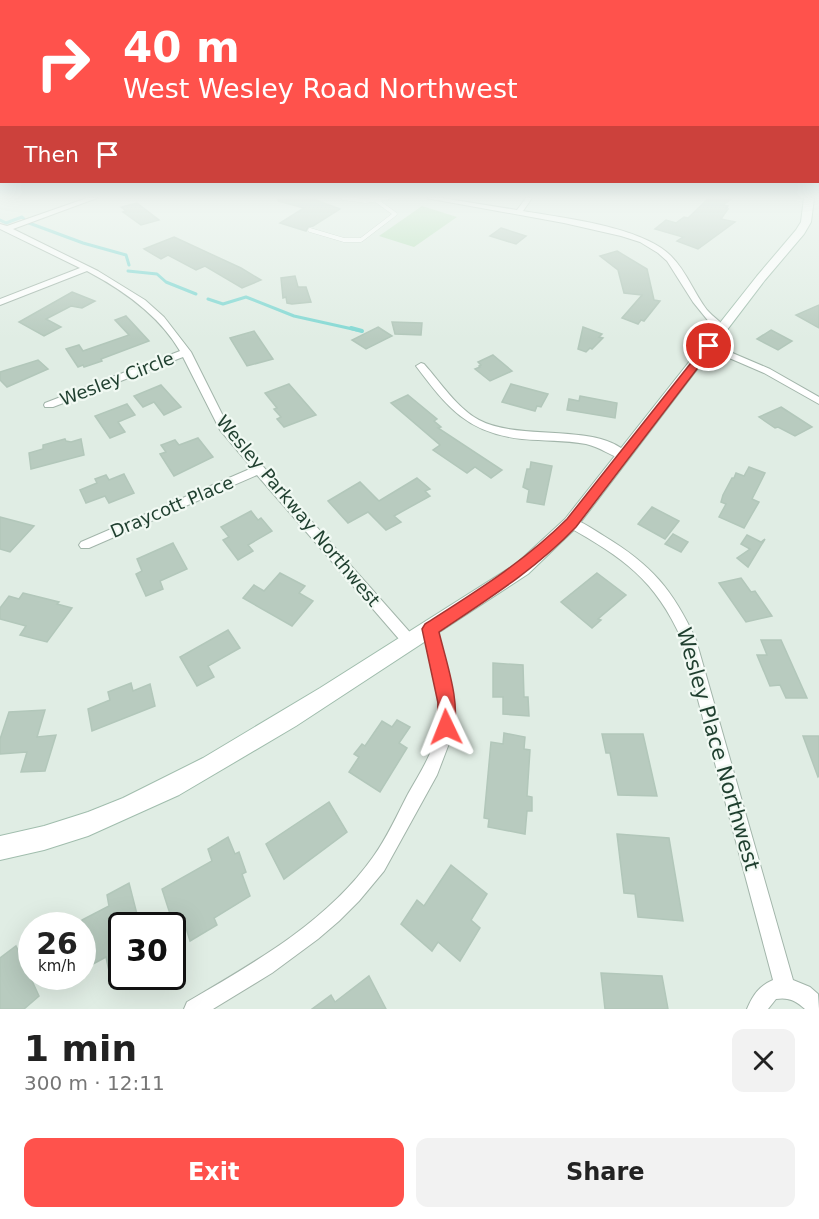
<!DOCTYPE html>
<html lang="en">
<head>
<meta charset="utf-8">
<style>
  body { margin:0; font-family:"DejaVu Sans",sans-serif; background:#f2f2f2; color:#222; height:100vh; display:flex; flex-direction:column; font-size:22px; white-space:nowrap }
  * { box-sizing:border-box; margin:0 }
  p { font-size:20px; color:#767676 }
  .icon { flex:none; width:33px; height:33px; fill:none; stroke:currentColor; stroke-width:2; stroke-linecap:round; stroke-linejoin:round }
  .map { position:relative; height:1009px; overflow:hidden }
  .panel { display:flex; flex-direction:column; background:#fff; flex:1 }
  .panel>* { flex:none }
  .hud { position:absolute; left:0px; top:0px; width:819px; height:183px; box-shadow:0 6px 24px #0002; background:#ff524c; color:#fff; overflow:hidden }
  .speed { position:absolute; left:18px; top:912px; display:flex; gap:12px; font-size:30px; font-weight:700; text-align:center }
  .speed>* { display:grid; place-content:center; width:78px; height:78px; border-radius:50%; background:#fff; box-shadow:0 6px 24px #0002; line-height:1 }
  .speed small { font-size:15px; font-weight:400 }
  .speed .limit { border:3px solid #111; border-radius:9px; background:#fff; color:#111 }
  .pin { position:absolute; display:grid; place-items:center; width:51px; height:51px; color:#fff; margin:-26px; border:3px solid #fff; border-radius:50%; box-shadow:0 2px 6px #0007 }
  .me { position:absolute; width:66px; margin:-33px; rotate:358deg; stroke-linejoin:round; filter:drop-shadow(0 0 4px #0008) }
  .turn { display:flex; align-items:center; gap:21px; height:126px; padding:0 24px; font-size:27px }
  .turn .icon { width:78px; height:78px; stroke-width:2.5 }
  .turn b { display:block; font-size:42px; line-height:51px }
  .then { display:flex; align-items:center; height:57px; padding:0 24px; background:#0003; gap:12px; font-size:22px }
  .round { display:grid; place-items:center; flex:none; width:63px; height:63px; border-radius:12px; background:#f2f2f2 }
  .summary { display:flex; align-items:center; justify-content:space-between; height:102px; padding:0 24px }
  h1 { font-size:36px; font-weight:600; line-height:45px }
  .cta { display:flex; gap:12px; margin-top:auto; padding:12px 24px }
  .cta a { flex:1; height:69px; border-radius:12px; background:#ff524c; color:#fff; font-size:24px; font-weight:600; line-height:69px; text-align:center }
  .cta a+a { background:#f2f2f2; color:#222 }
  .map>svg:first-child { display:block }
</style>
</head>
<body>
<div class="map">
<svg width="819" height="1009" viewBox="0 0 819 1009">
  <rect width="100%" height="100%" fill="#e0ede4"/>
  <path fill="#b6e0b9" d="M422,206L457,217L414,247L379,236Z"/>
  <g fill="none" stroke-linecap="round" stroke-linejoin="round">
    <g stroke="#82d8d3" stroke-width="3">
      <path d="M0,220L6,223L22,217L24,219"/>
      <path d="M29,223L83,243L126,255L129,265"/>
      <path d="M128,271L157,274L166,282L196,294"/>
      <path d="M208,299L223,304L246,297L294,316L357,330"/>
    </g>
    <path stroke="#82d8d3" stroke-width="4" d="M351,328L362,331"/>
  </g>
  <g fill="#b8cbbf" stroke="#b2c7ba" stroke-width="1.5">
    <path d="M279,198H310L340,209L313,226L308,227L306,231L280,223L304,208L278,201Z"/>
    <path d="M709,198H733L723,205L728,206L726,209H728L721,219L735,222L698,249L677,241L683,237L655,229L666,220L676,223L684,217L688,218Z"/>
    <path d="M137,203L159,220L141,225L123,212L126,211L121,207Z"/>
    <path d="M501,228L526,236L516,244L490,236Z"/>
    <path d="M174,237L241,268L261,280L242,288L205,266L196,270L168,255L161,259L144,249Z"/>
    <path d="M617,251L647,269L654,300L660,301L644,321L641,320L638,324L622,318L642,295L624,293L618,270L600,256Z"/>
    <path d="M295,276L298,287H306L311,302L292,304L287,303L286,297L283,298L281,278Z"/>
    <path d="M72,292L95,301L82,308L71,306L46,319L61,327L44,336L19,322Z"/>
    <path d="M819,305V328L796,315Z"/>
    <path d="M126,316L149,341L101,359L102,361L84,367L83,365L78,367L66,349L79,345L83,351L129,335L115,320Z"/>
    <path d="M392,322L422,323L421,335L395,334Z"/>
    <path d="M378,327L392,336L366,349L352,340Z"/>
    <path d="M583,327L602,334L599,337L603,338L592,349L590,348L586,352L578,349Z"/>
    <path d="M771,330L792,341L778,350L757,339Z"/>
    <path d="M254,331L273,359L247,366L230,338Z"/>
    <path d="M493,355L512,371L490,381L475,369L480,367L479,366L481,365L478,362Z"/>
    <path d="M38,360L48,369L7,387L0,380V372Z"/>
    <path d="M289,384L316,415L284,427L277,419L281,417L274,409L277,408L265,393Z"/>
    <path d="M511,384L548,394L541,407L537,406L535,411L502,402Z"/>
    <path d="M161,385L181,407L164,415L154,402L143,407L134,396Z"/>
    <path d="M408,395L437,419L434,421L441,427L438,428L502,470L491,478L475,467L467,473L433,450L440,445L391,403Z"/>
    <path d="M580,396L617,403L615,418L567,410L569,399L579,401Z"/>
    <path d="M127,404L135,415L118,422L125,432L110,438L95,416Z"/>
    <path d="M781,407L812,427L795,436L778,427L775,428L759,417Z"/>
    <path d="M198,438L213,457L174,476L160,454L166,452L161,445L175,440L179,445Z"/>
    <path d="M65,439L66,441L71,442L81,439L84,455L31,469L29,453L43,449V445Z"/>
    <path d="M531,462L552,466L544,505L527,502L529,490L523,487L527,469H530Z"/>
    <path d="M749,467L765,473L752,499L759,502L744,528L719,517L726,504L721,502L723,495L732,478H734L736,473L744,476Z"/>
    <path d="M124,474L134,493L109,503L105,496L86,503L80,490L97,483L95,479L106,475L109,480Z"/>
    <path d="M417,478L430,489L425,491L430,496L394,516L401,522L386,530L368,512L348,523L328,501L360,482L379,501Z"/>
    <path d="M652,507L679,521L665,539L638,524Z"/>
    <path d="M251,511L258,520L261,518L272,531L248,545L253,551L238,560L223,540L229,537L221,527Z"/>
    <path d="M0,517L34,526L10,552L0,549Z"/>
    <path d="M673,534L688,542L681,552L665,544Z"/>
    <path d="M747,535L761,542L765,539L748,567L737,558L750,549L741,544Z"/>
    <path d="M173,543L187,569L160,581L163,589L146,596L136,574L142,571L137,559Z"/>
    <path d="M280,573L305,586L299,593L313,601L292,626L243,598L254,585L264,591Z"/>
    <path d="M597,573L626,595L598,619L601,620L592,628L561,602Z"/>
    <path d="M741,578L751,592L755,591L772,616L746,622L719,583Z"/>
    <path d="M23,593L59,602L57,604L72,608L47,642L20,635L26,626L0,619V608L9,596L19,599Z"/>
    <path d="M228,630L240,648L208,666L214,677L197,686L180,657Z"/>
    <path d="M761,640H781L807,698H786L780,685L770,686L757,655H767Z"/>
    <path d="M493,663L523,665L524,697H528L529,716L503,714V697H493Z"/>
    <path d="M131,683L133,691L150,684L155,706L92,731L88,709L110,700L108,692Z"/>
    <path d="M45,710L37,737L56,735L45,771L21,772L27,752L0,754V739L9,712Z"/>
    <path d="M397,720L410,727L399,743L407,748L380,792L349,772L359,757L354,754L362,744L365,746L382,721L392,727Z"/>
    <path d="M504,733L525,737L524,749L530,750L527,796L532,797V811H527L525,834L488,827L489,819L484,818L491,742L503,744Z"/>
    <path d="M602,734H643L657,796L618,795L610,753H606Z"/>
    <path d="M803,736H819V776L818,777Z"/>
    <path d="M329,802L347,832L284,879L266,844Z"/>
    <path d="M617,834L669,838L683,921L638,917L635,894L624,893Z"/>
    <path d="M228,837L235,854L239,852L246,872L242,874L250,896L214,918L217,925L190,941L182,915L172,920L162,889L212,861L208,849Z"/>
    <path d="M451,865L487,894L471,920L480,928L460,961L438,942L432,951L401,924L417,900L424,906Z"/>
    <path d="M129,883L140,926H122V964L109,971L106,957L82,970V920L109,906L107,895Z"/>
    <path d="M16,946L39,996L24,1009H0V958Z"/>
    <path d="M601,973L662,976L668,1009H605Z"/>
    <path d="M369,976L386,1009H312L331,995L335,1002Z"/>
  </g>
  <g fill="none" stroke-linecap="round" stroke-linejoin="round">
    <defs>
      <g id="lane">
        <path d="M343,198L365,201L387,198"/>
        <path d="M310,230L344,240H361L395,214L377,201"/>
      </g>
      <g id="street">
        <path d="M87,198H97L13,229L98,271L145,300L164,317L191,352L229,428L415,638L417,642L415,646L410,648L405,646L257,475L89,548H81L79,545L81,542L252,468L220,430L183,357L53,407H45L44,405L45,403L180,351C159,315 123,290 87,271L0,305V299L80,268L0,229V224L7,226Z"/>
        <path d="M426,198H442L517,210L526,198H532L523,211C564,218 643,227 671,256C687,272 694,293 707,310C713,317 721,322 728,329L726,331H720L710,323L693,302L667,261L658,253L640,242L621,236L564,223Z"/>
        <path d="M709,343L770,369L819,397V404L764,373L706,348V344Z"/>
        <path d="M421,363L424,364C441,383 457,408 479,420C520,442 601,421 630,456L624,460C611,456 600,447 586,444C565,440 543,441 522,439C467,433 447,407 416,366Z"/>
        <path d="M571,518C583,522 594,530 604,536C652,565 673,590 696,640L793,980L810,987L818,994L819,1009H805C796,1001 789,997 776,999L768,1009H747C753,995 759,986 773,980L682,640C655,579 623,558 567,526L565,523L567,520Z"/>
        <path d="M430,623L435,625L437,629L451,688L454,711L453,733L437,775L384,871L359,901L339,921L318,939L272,973L213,1009H184L187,1002C254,963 327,922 373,857C387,838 397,815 408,794C421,771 436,749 438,723C441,691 430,659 423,629L425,625Z"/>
      </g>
      <path id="secondary" d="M804,198H814L811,222L804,234L765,280L577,527L528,574L296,726L179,795L88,836L44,850L0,860V836L44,826L88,812L123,798L203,758L320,688L516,564L565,519L757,276L796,230L801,222Z"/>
    </defs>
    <use href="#lane" stroke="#a2b5aa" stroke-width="4.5"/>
    <use href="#street" stroke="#a2b5aa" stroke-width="2"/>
    <use href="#secondary" stroke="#a0bdad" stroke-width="2"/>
    <use href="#lane" stroke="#fff" stroke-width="4"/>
    <use href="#street" fill="#fff" fill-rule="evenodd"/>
    <use href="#secondary" fill="#fff" fill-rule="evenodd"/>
  </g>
  <linearGradient id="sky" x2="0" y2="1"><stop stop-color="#7fc2e0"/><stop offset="0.58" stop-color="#f1f7f3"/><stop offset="1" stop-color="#f1f7f3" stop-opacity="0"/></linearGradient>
  <rect width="819" height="339" fill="url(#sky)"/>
  <path fill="#ff524c" stroke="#a63531" stroke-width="1.5" d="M709,343L715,346L713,348L576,527C536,569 488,599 439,632C445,658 463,708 452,733L446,735L439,733L437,727L438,703L422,629L425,624C475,592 524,562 567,519L706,344Z"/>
  <g text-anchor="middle" stroke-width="4.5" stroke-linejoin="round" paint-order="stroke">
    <g font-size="18" fill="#1f3f2f" stroke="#f1f9f3">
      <text transform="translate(117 379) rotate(-21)" y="6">Wesley Circle</text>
      <text transform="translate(172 507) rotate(-23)" y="6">Draycott Place</text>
      <text transform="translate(298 511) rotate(50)" y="6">Wesley Parkway Northwest</text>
    </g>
    <g font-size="21" fill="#1f3f2f" stroke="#f1f9f3">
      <text transform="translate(718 749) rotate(74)" y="7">Wesley Place Northwest</text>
    </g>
  </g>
</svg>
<div class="speed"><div>26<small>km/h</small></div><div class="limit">30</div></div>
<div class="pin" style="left:709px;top:346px;background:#d93025"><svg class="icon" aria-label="arrive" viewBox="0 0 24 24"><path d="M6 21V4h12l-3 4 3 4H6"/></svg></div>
<svg class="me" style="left:446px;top:727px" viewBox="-20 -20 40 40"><path d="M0-17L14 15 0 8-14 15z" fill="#ff524c" stroke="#fff" stroke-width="4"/></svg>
<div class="hud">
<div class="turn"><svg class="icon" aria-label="right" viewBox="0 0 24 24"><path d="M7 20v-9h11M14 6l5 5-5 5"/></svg><div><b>40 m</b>West Wesley Road Northwest</div></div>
<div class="then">Then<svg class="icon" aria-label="arrive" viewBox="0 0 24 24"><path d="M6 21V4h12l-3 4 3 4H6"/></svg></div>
</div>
</div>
<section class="panel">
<div class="summary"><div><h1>1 min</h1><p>300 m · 12:11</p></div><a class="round"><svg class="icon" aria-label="close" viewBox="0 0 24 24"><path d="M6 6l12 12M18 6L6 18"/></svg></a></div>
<div class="cta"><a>Exit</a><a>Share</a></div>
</section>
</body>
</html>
